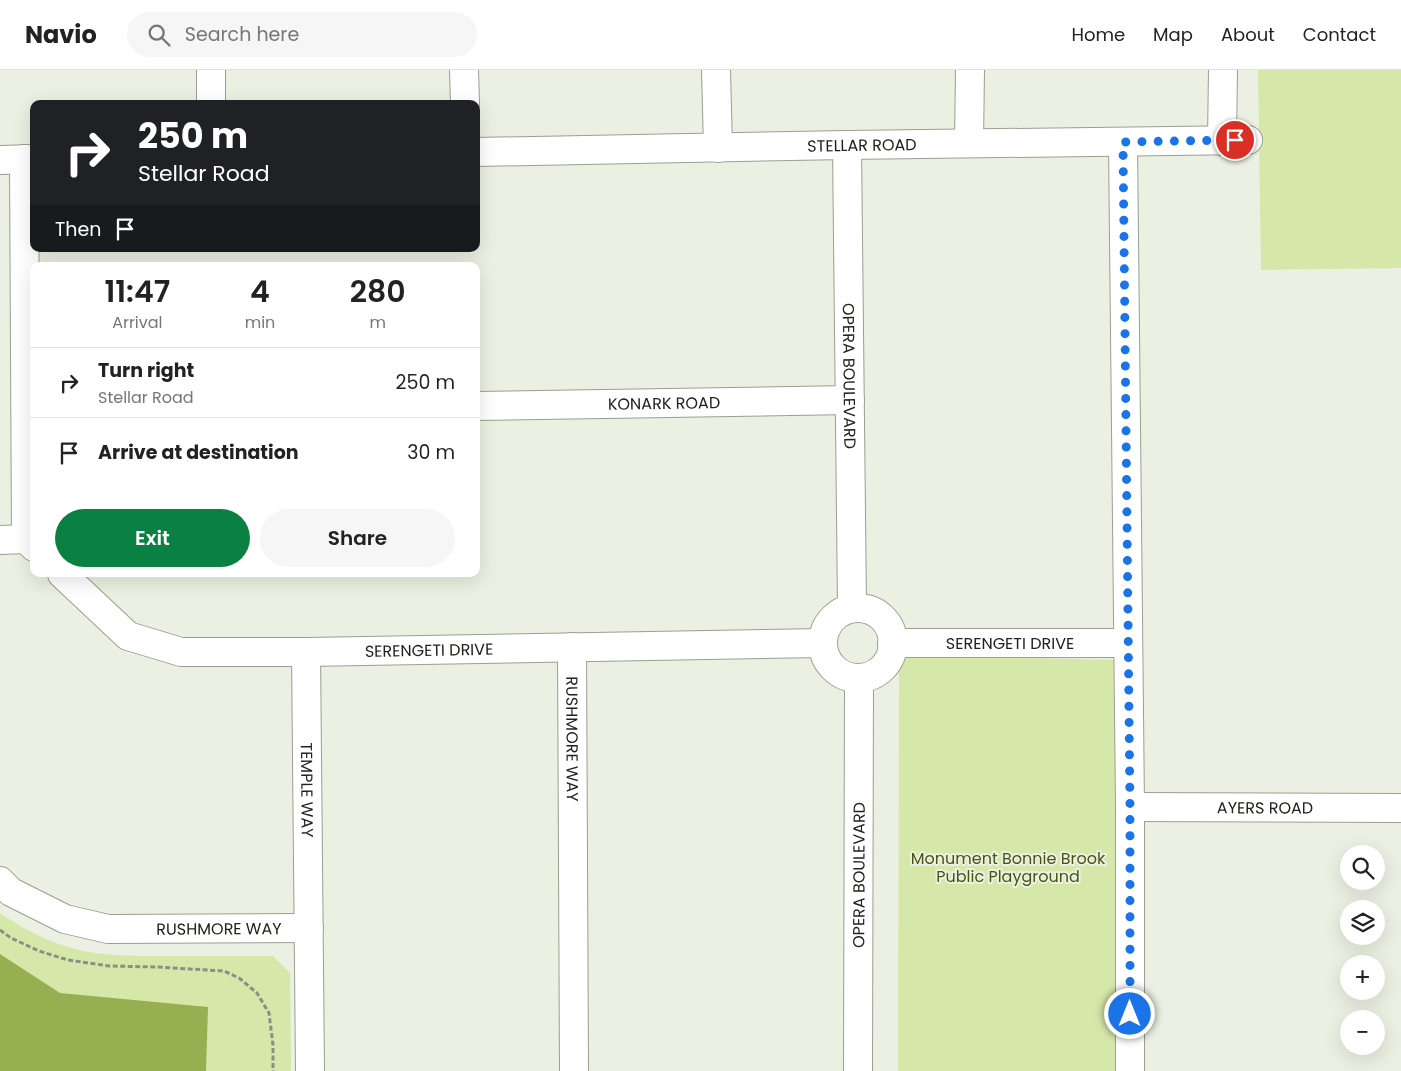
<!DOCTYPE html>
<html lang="en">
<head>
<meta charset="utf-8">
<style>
  body { margin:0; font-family:Poppins,sans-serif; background:#f6f6f6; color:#222; height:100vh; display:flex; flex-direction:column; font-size:19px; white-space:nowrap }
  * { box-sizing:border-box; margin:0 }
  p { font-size:16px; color:#767676 }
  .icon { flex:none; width:28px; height:28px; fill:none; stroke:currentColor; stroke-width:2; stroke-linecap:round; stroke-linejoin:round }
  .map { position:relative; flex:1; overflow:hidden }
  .details { position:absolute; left:30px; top:192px; width:450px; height:315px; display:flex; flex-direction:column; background:#fff; border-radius:10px; box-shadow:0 5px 20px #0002 }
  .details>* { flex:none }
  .top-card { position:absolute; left:30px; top:30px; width:450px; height:152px; border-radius:10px; box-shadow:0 5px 20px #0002; background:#202124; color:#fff; overflow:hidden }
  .buttons { position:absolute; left:1340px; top:775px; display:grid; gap:10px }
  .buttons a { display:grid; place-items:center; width:45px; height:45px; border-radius:50%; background:#fff; box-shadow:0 5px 20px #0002; font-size:25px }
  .pin { position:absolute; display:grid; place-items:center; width:42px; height:42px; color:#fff; margin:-21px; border:2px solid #fff; border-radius:50%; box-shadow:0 1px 5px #0007 }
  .me { position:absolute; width:55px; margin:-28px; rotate:0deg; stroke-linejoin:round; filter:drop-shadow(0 0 4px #0008) }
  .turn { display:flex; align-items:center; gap:18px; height:105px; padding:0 25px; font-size:22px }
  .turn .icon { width:65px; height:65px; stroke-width:2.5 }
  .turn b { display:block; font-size:35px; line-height:42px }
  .then { display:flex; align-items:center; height:48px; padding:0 25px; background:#0003; gap:10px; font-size:19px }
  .eta { display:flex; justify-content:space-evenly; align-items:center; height:85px; text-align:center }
  .eta b { font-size:30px; font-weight:600; line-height:35px }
  .button { display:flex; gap:10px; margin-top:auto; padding:10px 25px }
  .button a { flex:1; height:58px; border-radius:30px; background:#0b8043; color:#fff; font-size:20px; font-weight:600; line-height:58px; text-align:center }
  .button a+a { background:#f6f6f6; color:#222 }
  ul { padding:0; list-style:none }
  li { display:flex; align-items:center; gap:15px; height:70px; padding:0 25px; border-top:1px solid #e0e0e0 }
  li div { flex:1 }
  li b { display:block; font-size:19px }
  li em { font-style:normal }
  header { display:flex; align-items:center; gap:30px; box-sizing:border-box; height:70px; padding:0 25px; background:#fff; border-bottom:1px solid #e0e0e0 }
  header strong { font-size:24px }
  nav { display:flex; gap:28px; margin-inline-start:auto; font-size:18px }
  .search { width:350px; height:45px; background:#f6f6f6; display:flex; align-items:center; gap:12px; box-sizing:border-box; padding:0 18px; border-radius:28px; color:#767676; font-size:19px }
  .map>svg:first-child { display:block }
</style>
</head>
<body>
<header>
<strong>Navio</strong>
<div class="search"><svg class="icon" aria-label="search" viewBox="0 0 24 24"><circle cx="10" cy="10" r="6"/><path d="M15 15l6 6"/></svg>Search here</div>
<nav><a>Home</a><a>Map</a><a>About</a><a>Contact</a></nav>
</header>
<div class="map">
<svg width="1401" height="1001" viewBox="0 0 1401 1001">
  <rect width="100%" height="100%" fill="#ebf0e2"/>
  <g fill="#d5e8a9">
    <path d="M1258,0H1401V198L1261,200Z"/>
    <path d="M910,585L1116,590L1118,1001H898L899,592Z"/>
    <path d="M0,843C23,859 48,872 75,879C107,887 141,886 174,886C207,886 240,886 273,886L290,903L291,1001H0Z"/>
  </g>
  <path fill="#96b051" d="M0,884L60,923L208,937L206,1001H0Z"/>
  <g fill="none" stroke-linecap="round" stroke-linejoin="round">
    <defs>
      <g id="minor">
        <path d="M211,0V34"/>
        <path d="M464,0L465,34"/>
        <path d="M716,0L718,78"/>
        <path d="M1222,71L1223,0"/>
        <path d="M1123,72L1130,737V1001"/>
        <path d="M969,73L970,0"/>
        <path id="s1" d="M847,75L852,538"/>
        <path id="s2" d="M476,82L847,75L1248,70"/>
        <path d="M24,89L26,469L34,477"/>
        <path d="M0,90L34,89"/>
        <path id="s3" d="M476,336L850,330"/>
        <path d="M0,470L26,469"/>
        <path id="s4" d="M62,504L128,566L181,582H306L823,573"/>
        <circle cx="858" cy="573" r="35"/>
        <path id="s5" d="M892,573H1128"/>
        <path id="s6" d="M572,577L574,1001"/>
        <path id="s7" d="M306,582L310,1001"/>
        <path id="s8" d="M1130,737L1401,738"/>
        <path id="s9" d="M0,811L11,822L65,849L108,859L309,858"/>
        <path id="s10" d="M858,1001L859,609"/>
      </g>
    </defs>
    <use href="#minor" stroke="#9b9f93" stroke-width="30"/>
    <path stroke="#8b8f85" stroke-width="3" stroke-dasharray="5 2.5" stroke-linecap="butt" d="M0,860L11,868L39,881L68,890L109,896L157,897L224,901L239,908L257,923L269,943L273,975V1001"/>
    <use href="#minor" stroke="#fff" stroke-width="28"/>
  </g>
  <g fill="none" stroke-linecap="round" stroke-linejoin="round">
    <path stroke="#1a73e8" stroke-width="9" stroke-dasharray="0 16.2" d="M1130,944V737L1123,72L1235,70"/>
  </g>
  <g text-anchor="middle" stroke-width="4" stroke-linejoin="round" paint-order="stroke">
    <g font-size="16" fill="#20221d" stroke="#ebf0e2">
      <text dy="6" stroke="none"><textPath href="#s2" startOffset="386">STELLAR ROAD</textPath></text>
      <text dy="6" stroke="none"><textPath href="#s1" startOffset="231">OPERA BOULEVARD</textPath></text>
      <text dy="6" stroke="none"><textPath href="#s3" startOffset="188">KONARK ROAD</textPath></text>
      <text dy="6" stroke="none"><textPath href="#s5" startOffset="118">SERENGETI DRIVE</textPath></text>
      <text dy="6" stroke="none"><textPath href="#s4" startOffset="394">SERENGETI DRIVE</textPath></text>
      <text dy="6" stroke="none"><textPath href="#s6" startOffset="92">RUSHMORE WAY</textPath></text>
      <text dy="6" stroke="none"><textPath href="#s7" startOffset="138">TEMPLE WAY</textPath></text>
      <text dy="6" stroke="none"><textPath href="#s8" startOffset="135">AYERS ROAD</textPath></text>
      <text dy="6" stroke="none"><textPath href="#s10" startOffset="196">OPERA BOULEVARD</textPath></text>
      <text dy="6" stroke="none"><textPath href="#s9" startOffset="231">RUSHMORE WAY</textPath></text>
    </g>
    <g font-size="16" fill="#465611" stroke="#ebf0e2">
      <text x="1008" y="794">Monument Bonnie Brook<tspan x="1008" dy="18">Public Playground</tspan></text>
    </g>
  </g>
</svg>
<div class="buttons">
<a><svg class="icon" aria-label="search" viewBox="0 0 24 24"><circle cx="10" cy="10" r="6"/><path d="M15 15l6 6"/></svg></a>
<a><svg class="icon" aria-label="layers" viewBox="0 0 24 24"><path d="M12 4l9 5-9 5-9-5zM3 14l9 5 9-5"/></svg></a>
<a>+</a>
<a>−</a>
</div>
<div class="pin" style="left:1235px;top:70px;background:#d93025"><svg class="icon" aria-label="arrive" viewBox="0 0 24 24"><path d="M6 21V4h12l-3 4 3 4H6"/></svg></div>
<svg class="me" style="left:1130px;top:944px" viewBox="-20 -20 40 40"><circle r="17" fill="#1a73e8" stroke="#fff" stroke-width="3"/><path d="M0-11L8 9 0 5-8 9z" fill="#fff"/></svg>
<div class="top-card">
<div class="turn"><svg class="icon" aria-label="right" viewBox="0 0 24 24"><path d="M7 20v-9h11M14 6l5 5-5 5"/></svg><div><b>250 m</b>Stellar Road</div></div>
<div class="then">Then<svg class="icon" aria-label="arrive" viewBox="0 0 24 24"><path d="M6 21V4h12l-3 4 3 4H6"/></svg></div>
</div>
<section class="details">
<div class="eta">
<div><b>11:47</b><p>Arrival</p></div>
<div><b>4</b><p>min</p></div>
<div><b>280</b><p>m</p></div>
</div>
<ul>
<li><svg class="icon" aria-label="right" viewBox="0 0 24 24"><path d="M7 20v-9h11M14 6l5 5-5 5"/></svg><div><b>Turn right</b><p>Stellar Road</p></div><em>250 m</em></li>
<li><svg class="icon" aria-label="arrive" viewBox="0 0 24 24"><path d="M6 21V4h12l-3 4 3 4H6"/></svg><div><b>Arrive at destination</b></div><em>30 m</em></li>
</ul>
<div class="button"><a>Exit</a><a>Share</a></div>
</section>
</div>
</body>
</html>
